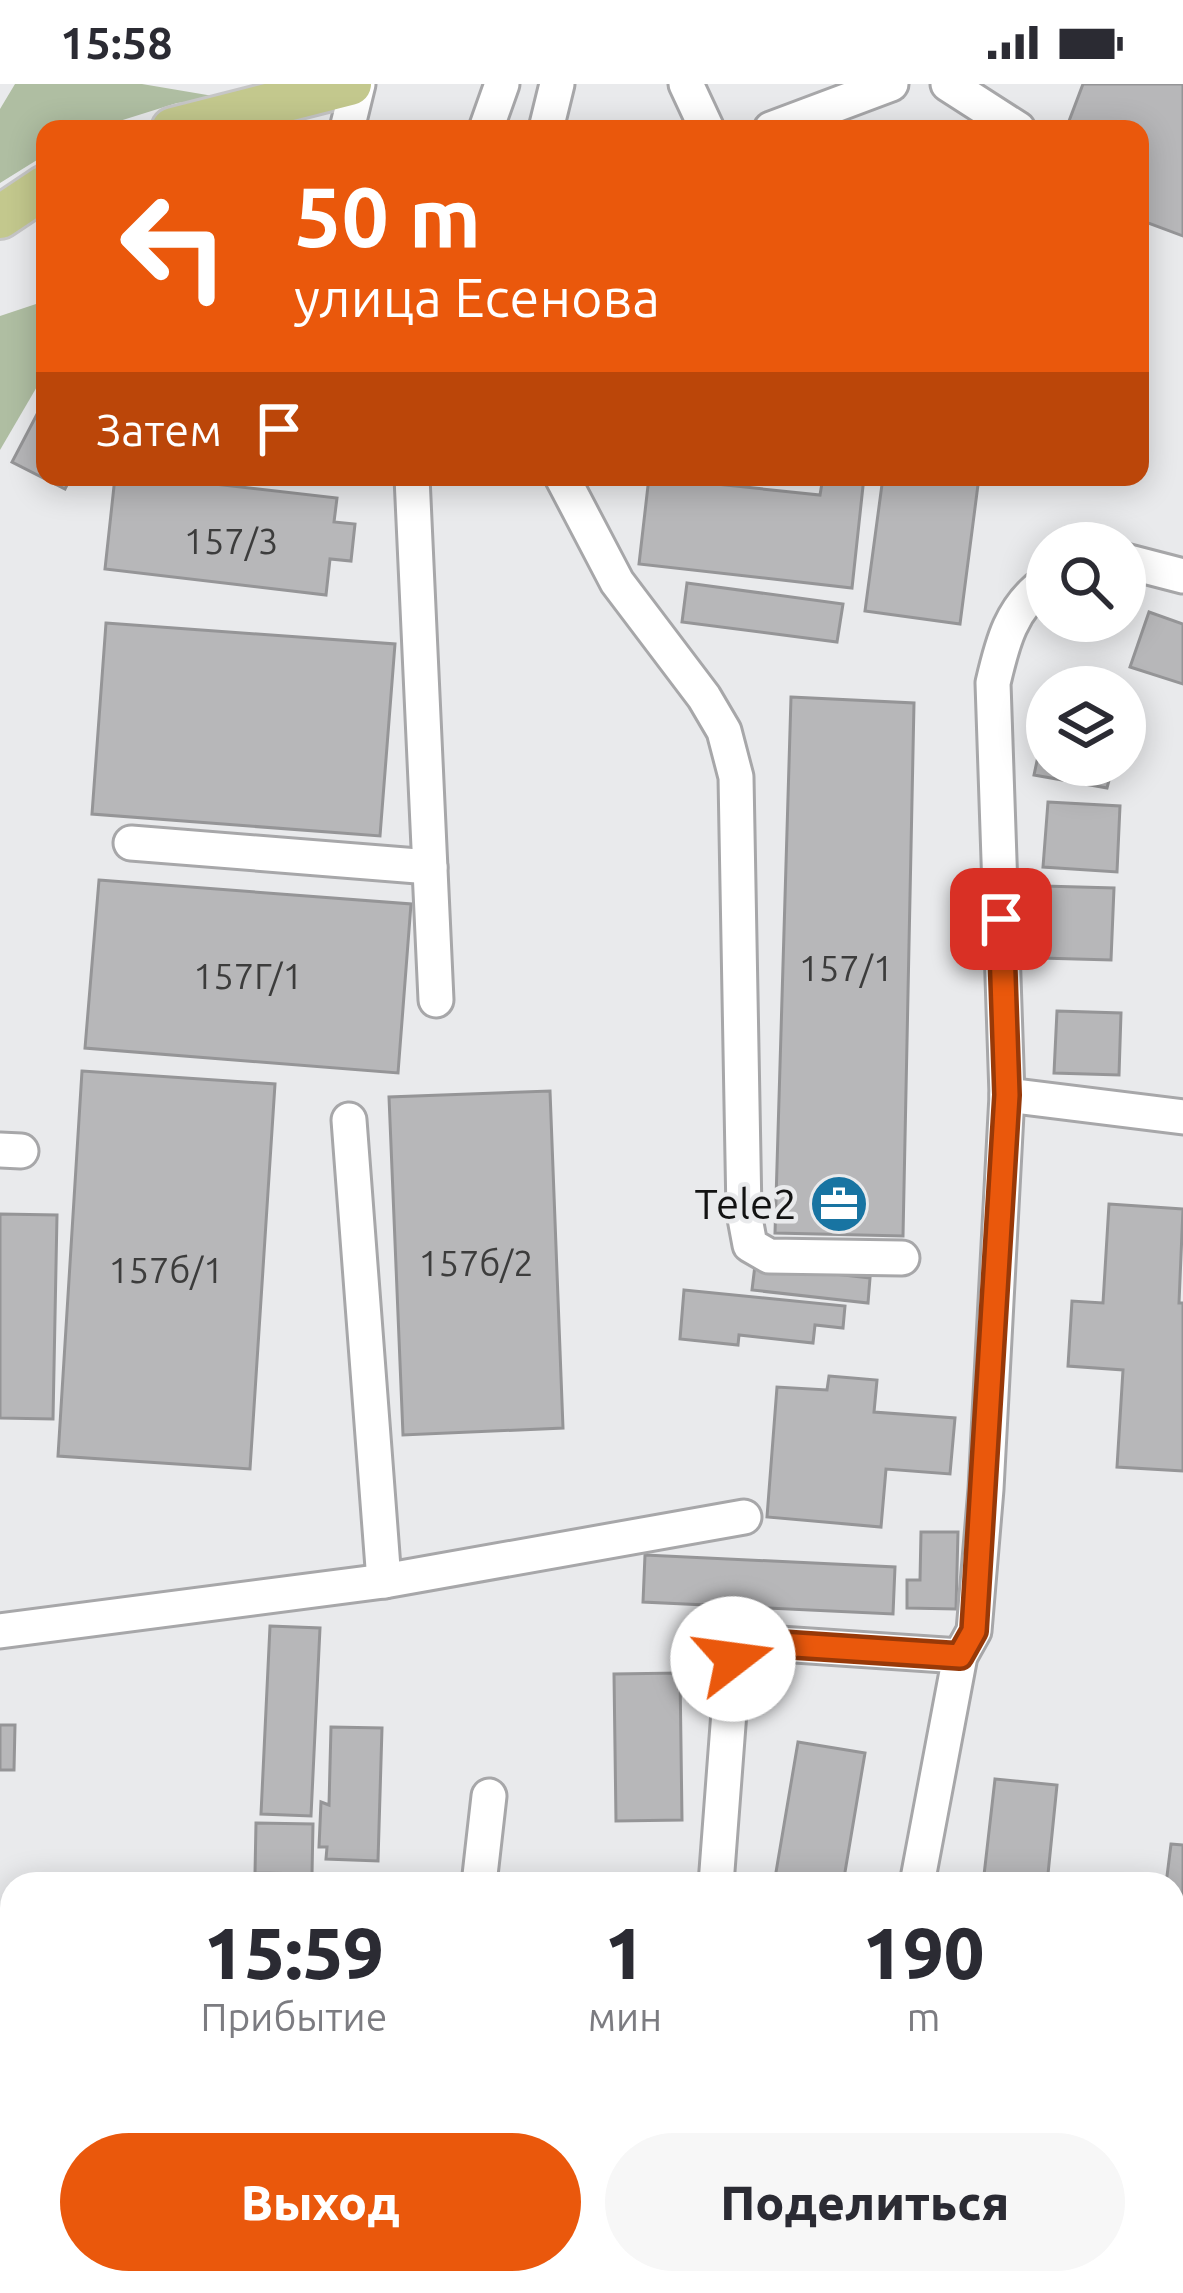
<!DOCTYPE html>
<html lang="ru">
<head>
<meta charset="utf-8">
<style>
  body { margin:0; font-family:Ubuntu,sans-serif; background:#f7f7f7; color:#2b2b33; height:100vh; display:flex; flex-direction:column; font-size:45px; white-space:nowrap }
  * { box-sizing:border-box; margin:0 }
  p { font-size:39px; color:#7c7c81 }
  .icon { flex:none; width:66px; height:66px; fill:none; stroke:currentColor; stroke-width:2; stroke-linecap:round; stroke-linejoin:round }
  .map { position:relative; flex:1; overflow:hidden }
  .side { position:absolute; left:0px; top:1788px; width:1185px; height:423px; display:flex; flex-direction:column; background:#fff; border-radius:36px 36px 0 0; box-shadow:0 6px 30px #0003 }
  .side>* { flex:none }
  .top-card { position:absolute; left:36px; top:36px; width:1113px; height:366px; border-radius:24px; box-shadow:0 6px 30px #0003; background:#ea580c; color:#fff; overflow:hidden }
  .buttons { position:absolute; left:1026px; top:438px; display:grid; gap:24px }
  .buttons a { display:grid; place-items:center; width:120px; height:120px; border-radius:50%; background:#fff; box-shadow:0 6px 30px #0003; font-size:60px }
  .pin { position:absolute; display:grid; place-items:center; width:102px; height:102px; color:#fff; margin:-51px; border-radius:24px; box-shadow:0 6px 18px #0006 }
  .me { position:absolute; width:132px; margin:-66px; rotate:75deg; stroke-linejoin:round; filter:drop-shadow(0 0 9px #0008) }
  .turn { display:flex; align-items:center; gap:42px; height:252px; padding:0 60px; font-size:54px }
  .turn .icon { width:156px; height:156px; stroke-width:2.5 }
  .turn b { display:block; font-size:84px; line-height:102px }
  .then { display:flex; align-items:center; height:114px; padding:0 60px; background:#0003; gap:24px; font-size:45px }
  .eta { display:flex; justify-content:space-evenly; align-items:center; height:204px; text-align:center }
  .eta b { font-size:72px; font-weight:800; line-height:84px }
  .action { display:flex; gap:24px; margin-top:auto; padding:24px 60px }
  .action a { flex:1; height:138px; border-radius:72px; background:#ea580c; color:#fff; font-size:48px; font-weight:800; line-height:138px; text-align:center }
  .action a+a { background:#f7f7f7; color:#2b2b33 }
  .status { display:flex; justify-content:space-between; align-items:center; height:84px; padding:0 60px; background:#fff; direction:ltr }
  .status svg { height:33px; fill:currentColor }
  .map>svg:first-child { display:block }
</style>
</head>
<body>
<div class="status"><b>15:58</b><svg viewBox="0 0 49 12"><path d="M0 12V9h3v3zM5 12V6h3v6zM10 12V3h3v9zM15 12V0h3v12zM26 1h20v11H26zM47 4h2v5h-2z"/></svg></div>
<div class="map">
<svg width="1183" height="2209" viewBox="0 0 1183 2209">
  <rect width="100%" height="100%" fill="#e9eaec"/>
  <g fill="#afbea2">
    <path d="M15,0H142L225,14L177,19L94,45H45V71L0,99V25Z"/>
    <path d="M45,217V289L0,366V232Z"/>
  </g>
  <g fill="#b7b7b9" stroke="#959597" stroke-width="3">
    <path d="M1083,0H1183V152L1140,136V45H1066Z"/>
    <path d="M45,315V393H71L65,405L12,378Z"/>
    <path d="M115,393H153L337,414L334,438L355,440L351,477L330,475L326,511L105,485Z"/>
    <path d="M649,393L820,411L823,393H864L852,504L639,480Z"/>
    <path d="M883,393H979L960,540L865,527Z"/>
    <path d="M687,499L843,520L837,558L682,538Z"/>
    <path d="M1149,528L1183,540V600L1130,583Z"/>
    <path d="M106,539L395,560L380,752L92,730Z"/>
    <path d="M791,613L914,619L903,1152L775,1149Z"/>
    <path d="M1047,630V681H1113L1107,704L1034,691Z"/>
    <path d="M1048,718L1120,722L1117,788L1043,783Z"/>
    <path d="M99,796L411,820L398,989L85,964Z"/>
    <path d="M1043,802L1114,804L1111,876L1041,874Z"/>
    <path d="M1057,927L1121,929L1119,991L1054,989Z"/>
    <path d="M82,987L275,1000L250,1385L58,1372Z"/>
    <path d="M550,1007L563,1344L403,1351L389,1013Z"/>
    <path d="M1109,1120L1183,1125L1179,1219H1183V1387L1117,1383L1123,1286L1068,1282L1072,1217L1103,1219Z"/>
    <path d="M0,1130L57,1131L53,1335L0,1334Z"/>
    <path d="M755,1181L870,1194L868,1219L752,1206Z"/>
    <path d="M684,1206L845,1222L843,1244L815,1241L813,1259L739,1251L738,1261L680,1255Z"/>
    <path d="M829,1292L877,1296L874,1328L955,1334L950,1390L886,1385L881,1443L767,1433L777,1303L827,1306Z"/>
    <path d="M921,1448H958L956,1525L907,1524V1496H920Z"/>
    <path d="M645,1471L895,1483L893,1530L643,1518Z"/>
    <path d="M270,1542L320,1544L311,1732L261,1730Z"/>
    <path d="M680,1589L682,1736L616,1737L614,1590Z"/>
    <path d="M0,1641H15L14,1686H0Z"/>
    <path d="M331,1643L382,1644L378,1777L326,1775L327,1763H319L321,1718L329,1721Z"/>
    <path d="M798,1658L865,1669L843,1800H774Z"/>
    <path d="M995,1695L1057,1701L1047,1800H983Z"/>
    <path d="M256,1739L313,1740L312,1790L255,1789Z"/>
    <path d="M1171,1760L1183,1761V1825L1173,1823V1800H1166Z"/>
    <path d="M1173,1892L1183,1894V1950L1173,1949Z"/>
    <path d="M1173,2174L1183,2175V2209H1167L1168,2199H1173Z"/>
    <path d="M365,2199H496L495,2209H363Z"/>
    <path d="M688,2199H706L769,2207L687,2209Z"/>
    <path d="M935,2199H993L992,2209H934Z"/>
  </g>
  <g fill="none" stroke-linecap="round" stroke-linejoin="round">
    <defs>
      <g id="minor">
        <path d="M686,0L707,45"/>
        <path d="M948,0L1018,45"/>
        <path d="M347,45L358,0"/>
        <path d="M486,45L502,0"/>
        <path d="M546,45L557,0"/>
        <path d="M771,45L891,0"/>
        <path d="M412,393L436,916"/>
        <path d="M562,393L617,498L704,613L724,647L736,693L744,1129L750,1161L769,1172L902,1174"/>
        <path d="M1125,477L1183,492"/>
        <path d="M131,759L430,783"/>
        <path d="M1007,1011L1183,1033"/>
        <path d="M349,1036L384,1497"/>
        <path d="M0,1066L21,1067"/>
        <path d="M0,1547L384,1497L744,1433"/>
        <path d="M479,1800L489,1712"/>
        <path d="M716,1800L733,1575L743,1565L765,1559L960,1572"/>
        <path d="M917,1800L960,1572L974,1547L986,1405L1007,1011L993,599C1002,560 1011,522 1047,498"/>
        <path d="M0,1968L12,1966"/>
        <path d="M1173,2161L1183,2162"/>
        <path d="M83,2209L84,2199"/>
        <path d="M522,2209V2199"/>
        <path d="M863,2209L865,2199"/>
        <path d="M1129,2209L1130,2199"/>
      </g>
      <g id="major">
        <path d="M173,45L350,0"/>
        <path d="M0,133L45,103"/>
      </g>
    </defs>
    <use href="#minor" stroke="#a7a7a9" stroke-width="39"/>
    <use href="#major" stroke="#c6c6c6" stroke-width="48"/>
    <use href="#minor" stroke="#fff" stroke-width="33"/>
    <use href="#major" stroke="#c3c88d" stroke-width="42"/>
  </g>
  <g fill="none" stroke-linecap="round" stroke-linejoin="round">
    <defs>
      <path id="route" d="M733,1575L743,1565L765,1559L960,1572L974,1547L1007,1011L1001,835"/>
    </defs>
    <use href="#route" stroke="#983908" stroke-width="30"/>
    <use href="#route" stroke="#ea580c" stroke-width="21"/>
  </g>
  <defs>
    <symbol id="office-disc" viewBox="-11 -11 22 22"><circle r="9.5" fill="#1874a2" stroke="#e9eaec"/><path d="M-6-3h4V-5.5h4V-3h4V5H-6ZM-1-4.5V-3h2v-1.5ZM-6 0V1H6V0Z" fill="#fff"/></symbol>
  </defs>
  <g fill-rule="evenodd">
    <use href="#office-disc" x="806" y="1087" width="66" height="66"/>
  </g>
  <g text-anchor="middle" stroke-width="9" stroke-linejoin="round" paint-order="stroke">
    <g font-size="36" fill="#3c3c3c">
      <text x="231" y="470">157/3</text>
      <text x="846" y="897">157/1</text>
      <text x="248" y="905">157Г/1</text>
      <text x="476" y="1192">157б/2</text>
      <text x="166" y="1199">157б/1</text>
    </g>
    <g font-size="42" fill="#131313" stroke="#e9eaec" text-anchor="end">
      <text x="797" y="1135">Tele2</text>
    </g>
  </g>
</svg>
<div class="buttons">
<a><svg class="icon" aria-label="search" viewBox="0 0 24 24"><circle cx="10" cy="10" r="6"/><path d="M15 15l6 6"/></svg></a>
<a><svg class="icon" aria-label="layers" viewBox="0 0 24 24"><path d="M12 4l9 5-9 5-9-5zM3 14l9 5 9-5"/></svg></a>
</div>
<div class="pin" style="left:1001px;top:835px;background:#d93025"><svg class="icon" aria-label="arrive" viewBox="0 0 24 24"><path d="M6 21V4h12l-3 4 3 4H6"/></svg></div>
<svg class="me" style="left:733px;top:1575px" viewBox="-20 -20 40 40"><circle r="19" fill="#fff"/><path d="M0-13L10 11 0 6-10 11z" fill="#ea580c"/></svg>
<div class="top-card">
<div class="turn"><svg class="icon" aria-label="left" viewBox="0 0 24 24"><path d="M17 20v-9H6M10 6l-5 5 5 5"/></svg><div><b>50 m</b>улица Есенова</div></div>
<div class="then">Затем<svg class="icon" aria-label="arrive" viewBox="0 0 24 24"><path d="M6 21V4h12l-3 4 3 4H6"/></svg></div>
</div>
<section class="side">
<div class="eta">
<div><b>15:59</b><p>Прибытие</p></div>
<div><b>1</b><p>мин</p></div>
<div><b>190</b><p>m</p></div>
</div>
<div class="action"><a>Выход</a><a>Поделиться</a></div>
</section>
</div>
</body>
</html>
